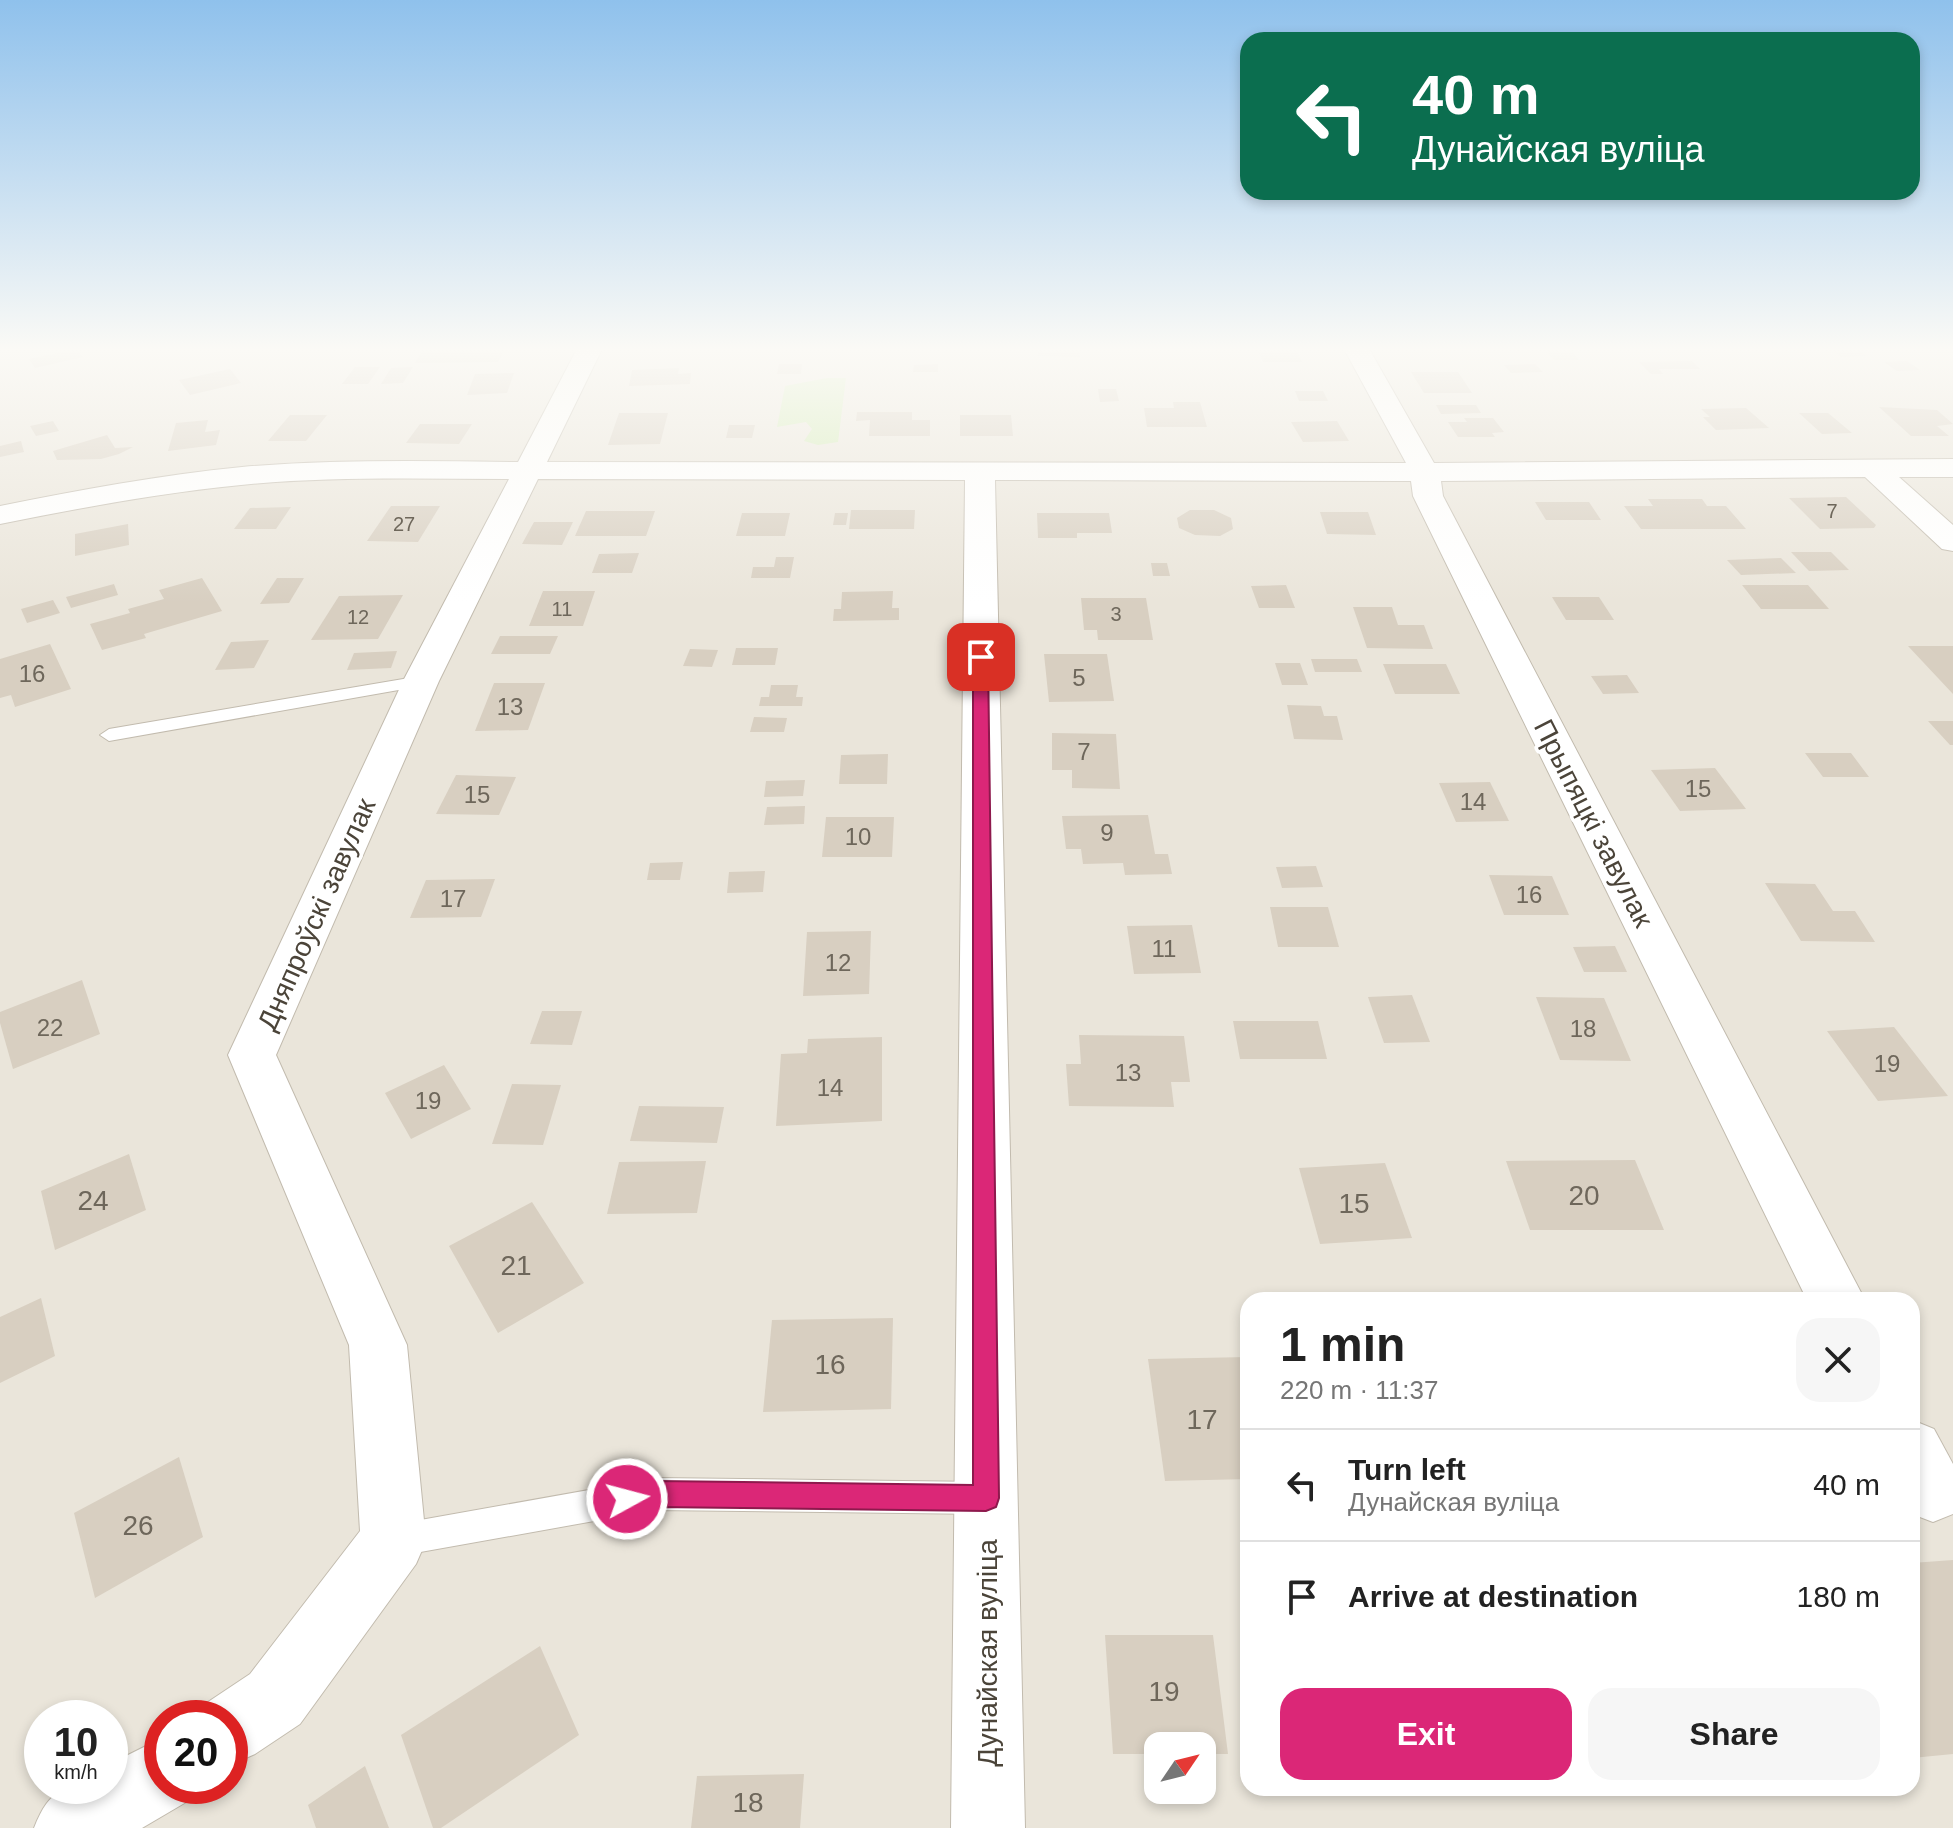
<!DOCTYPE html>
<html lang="en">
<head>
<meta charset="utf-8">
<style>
  body { margin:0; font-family:Helvetica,sans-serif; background:#f6f6f6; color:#222; height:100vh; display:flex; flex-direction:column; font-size:30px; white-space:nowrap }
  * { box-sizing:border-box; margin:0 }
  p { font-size:26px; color:#767676 }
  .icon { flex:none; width:44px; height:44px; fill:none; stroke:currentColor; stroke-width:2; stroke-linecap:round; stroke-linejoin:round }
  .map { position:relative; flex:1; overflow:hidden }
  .details { position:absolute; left:1240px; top:1292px; width:680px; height:504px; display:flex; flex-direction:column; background:#fff; border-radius:24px; box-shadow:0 4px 12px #0003 }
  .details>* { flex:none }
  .banner { position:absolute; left:1240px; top:32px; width:680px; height:168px; border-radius:24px; box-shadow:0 4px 12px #0003; background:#0b6e4f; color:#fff; overflow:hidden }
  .needle { width:52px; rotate:55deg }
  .controls { position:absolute; left:1144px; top:1732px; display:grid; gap:16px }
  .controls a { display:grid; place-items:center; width:72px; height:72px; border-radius:16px; background:#fff; box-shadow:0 4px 12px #0003; font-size:40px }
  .speed { position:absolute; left:24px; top:1700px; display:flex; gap:16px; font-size:40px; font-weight:700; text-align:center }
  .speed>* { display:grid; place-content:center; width:104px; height:104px; border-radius:50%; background:#fff; box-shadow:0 4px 12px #0003; line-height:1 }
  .speed small { font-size:20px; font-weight:400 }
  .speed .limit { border:12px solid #d22; background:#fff; color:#111 }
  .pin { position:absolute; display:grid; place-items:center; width:68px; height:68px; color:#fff; margin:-34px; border-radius:16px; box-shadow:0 4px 12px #0006 }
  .me { position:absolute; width:88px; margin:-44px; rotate:83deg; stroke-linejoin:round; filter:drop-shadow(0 0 6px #0008) }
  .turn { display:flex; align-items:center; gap:28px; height:168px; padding:0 40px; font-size:36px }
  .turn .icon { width:104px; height:104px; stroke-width:2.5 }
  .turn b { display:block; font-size:56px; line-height:68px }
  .round { display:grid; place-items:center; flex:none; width:84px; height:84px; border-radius:24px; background:#f6f6f6 }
  .headline { display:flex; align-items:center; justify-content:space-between; height:136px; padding:0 40px }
  h1 { font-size:48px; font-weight:700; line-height:60px }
  .cta { display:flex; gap:16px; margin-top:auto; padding:16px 40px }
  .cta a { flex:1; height:92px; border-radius:24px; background:#db2777; color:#fff; font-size:32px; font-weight:700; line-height:92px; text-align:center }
  .cta a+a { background:#f6f6f6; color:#222 }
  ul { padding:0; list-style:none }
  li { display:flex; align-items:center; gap:24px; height:112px; padding:0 40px; border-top:2px solid #e0e0e0 }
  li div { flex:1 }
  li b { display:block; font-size:30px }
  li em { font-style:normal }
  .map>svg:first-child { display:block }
</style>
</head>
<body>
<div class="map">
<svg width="1953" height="1828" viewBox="0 0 1953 1828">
  <rect width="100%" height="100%" fill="#f6f3ec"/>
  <path fill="#eae5da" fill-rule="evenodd" d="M0,347H1953V1828H0ZM1248,1300H1912V1788H1248ZM42,1718H110V1786H42ZM162,1718H230V1786H162ZM1158,1746H1202V1790H1158Z"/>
  <path fill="#d2eab5" d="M827,378H846L838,442L818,445L804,441L812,429L806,422L777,427L785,386Z"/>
  <g fill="#d8cfc1">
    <path d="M456,347H506L498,362L415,363L423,349Z"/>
    <path d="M1038,347L1079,351L1080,357L1038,356Z"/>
    <path d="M1256,347H1295L1302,362H1263Z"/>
    <path d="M77,349L83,357L35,368L29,359Z"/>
    <path d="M1859,350L1866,356L1841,357L1833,351Z"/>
    <path d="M1546,351H1571L1579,360H1554Z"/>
    <path d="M1692,361L1700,369H1659L1663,374H1651L1639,362Z"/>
    <path d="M1907,361L1920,370L1897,371L1884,362Z"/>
    <path d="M779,364H802L801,374H777Z"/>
    <path d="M938,364V372H913L914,365Z"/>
    <path d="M1535,364L1543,372L1511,373L1504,365Z"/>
    <path d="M355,367H380L368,384H342Z"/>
    <path d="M413,367L403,383L381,384L391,368Z"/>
    <path d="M679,368L678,374L691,373L690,384L629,386L632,370Z"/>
    <path d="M230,369L241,383L190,395L179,380Z"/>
    <path d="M1411,372H1458L1472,393H1424Z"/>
    <path d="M514,373L507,393L467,395L475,374Z"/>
    <path d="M1098,389H1116L1119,401L1100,402Z"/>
    <path d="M1295,391H1323L1328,401H1299Z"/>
    <path d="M1173,402H1200L1207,427H1147L1144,408H1174Z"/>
    <path d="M1436,405H1476L1481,413L1441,414Z"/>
    <path d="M1879,407L1937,410L1953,424L1937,426L1949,436H1911Z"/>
    <path d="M1746,408L1769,428L1716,430L1703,417H1710L1701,409Z"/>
    <path d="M857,412H912V420H930V436H869L870,420L856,421Z"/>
    <path d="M619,413H668L660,444L608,445Z"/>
    <path d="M1799,413H1828L1852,433L1822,434Z"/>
    <path d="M290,415H327L306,441H268Z"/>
    <path d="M960,415H1011L1013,436H960Z"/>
    <path d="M1464,418H1493L1504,432L1492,433L1495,437H1458L1448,422H1467Z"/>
    <path d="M208,420L205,432L220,430L216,445L168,451L176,423Z"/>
    <path d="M53,421L59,431L36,436L30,426Z"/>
    <path d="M1337,421L1349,441L1303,442L1291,422Z"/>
    <path d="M420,424H472L459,444L406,443Z"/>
    <path d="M729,425H755L752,438H726Z"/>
    <path d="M107,435L115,448L133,447L119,454L101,459L57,460L53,451Z"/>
    <path d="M21,441L24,452L0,457V446Z"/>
    <path d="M1846,497L1876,525L1874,528L1820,529L1789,498Z"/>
    <path d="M1648,499H1702L1707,506H1726L1746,529H1641L1624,506H1653Z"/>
    <path d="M1535,502H1589L1601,520H1546Z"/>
    <path d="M391,506H440L418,542L367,541Z"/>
    <path d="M291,507L276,529H234L250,508Z"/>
    <path d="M851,510H915L914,529H849Z"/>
    <path d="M1190,510H1214L1231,518L1233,529L1220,536L1195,535L1179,528L1177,518Z"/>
    <path d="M586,511H655L646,536H575Z"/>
    <path d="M1320,512H1368L1376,535L1327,534Z"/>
    <path d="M742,513H790L785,536H736Z"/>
    <path d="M835,513H848L846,525H833Z"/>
    <path d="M1037,513H1109L1112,533H1077V538H1038Z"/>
    <path d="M534,522H573L562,545L522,544Z"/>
    <path d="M128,524L129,545L75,556V534Z"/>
    <path d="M1791,552H1831L1849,570L1809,571Z"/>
    <path d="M639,553L632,573H592L599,554Z"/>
    <path d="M776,557H794L790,578H751L753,567H774Z"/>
    <path d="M1781,558L1796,573L1741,575L1727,560Z"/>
    <path d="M1151,563H1167L1170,576H1153Z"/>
    <path d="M202,578L222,611L144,634L146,638L102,650L90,624L130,613L128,609L164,599L159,590Z"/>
    <path d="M277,578H304L289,603L260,604Z"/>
    <path d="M114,584L118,595L71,608L66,597Z"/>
    <path d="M1286,585L1295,608H1259L1251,586Z"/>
    <path d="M1742,585H1808L1829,609H1761Z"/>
    <path d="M543,591H595L583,626H529Z"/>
    <path d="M893,591L892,608H899V620L833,621L834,609H841L842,592Z"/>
    <path d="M403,595L378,639L311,640L339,596Z"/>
    <path d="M1552,597H1599L1614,620H1566Z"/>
    <path d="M1081,598H1146L1153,640H1098L1097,630H1084Z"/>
    <path d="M53,600L60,613L27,623L21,609Z"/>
    <path d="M1353,607H1392L1398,625H1424L1433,649L1367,648Z"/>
    <path d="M500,636H558L550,654H491Z"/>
    <path d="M269,640L254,668L215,670L231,642Z"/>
    <path d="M50,644L71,689L15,707L11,695L0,698V659Z"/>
    <path d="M1908,646H1953V694Z"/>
    <path d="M736,648H778L775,665H732Z"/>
    <path d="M690,649L718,650L712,667L683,666Z"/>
    <path d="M397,651L391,668L347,670L354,653Z"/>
    <path d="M1044,654H1107L1114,701L1049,702Z"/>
    <path d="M1311,659H1357L1362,672H1315Z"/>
    <path d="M1275,663H1300L1308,685H1282Z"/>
    <path d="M1383,664H1446L1460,694H1395Z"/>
    <path d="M1627,675L1639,693L1603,694L1591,676Z"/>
    <path d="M494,683H545L528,730L475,731Z"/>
    <path d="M771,685H798L796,697H803L802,706H759L761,697H769Z"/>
    <path d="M1287,705L1321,706L1324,716H1337L1343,740L1294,739Z"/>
    <path d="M754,717L787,718L784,732H750Z"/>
    <path d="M1928,721H1953V745H1950Z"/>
    <path d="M1052,733L1116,734L1120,789L1072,788V770H1052Z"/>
    <path d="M1805,753H1851L1869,777H1823Z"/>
    <path d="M888,754L887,784H839L841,755Z"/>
    <path d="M1715,768L1746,809L1680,811L1651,770Z"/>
    <path d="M456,775L516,777L499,815L436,814Z"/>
    <path d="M805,780L803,796L764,797L766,781Z"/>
    <path d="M1490,782L1509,821L1456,822L1439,783Z"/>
    <path d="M805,806L804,824L764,825L767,807Z"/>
    <path d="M1148,815L1155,854H1168L1172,874L1125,875L1123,863L1083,864L1081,849H1066L1062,816Z"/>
    <path d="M826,817H894L892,857H822Z"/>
    <path d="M683,862L680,880H647L650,863Z"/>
    <path d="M1316,866L1323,887L1282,888L1276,867Z"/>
    <path d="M765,871L763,892L727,893L729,872Z"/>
    <path d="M1489,875L1552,876L1569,915H1504Z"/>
    <path d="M495,879L481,917L410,918L426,880Z"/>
    <path d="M1765,883L1815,884L1833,911H1855L1875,942L1801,941Z"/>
    <path d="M1270,907H1328L1339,947H1278Z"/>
    <path d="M1192,925L1201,973L1134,974L1127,926Z"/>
    <path d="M871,931L869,994L803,996L807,932Z"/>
    <path d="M1615,946L1627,972H1584L1573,947Z"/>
    <path d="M82,980L100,1034L13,1069L0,1023V1012Z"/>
    <path d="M1412,995L1430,1042L1384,1043L1368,997Z"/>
    <path d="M1536,997L1604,998L1631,1061L1560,1060Z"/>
    <path d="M542,1011H582L572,1045L530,1044Z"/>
    <path d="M1233,1021H1318L1327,1059H1240Z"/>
    <path d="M1894,1027L1948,1096L1878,1101L1827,1031Z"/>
    <path d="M1079,1035L1184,1036L1190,1082H1171L1174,1107L1069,1106L1066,1064H1081Z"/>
    <path d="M882,1037V1121L776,1126L781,1054L807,1053L808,1039Z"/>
    <path d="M444,1065L471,1109L411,1139L385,1093Z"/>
    <path d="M512,1084L561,1085L543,1145L492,1144Z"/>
    <path d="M639,1106L724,1107L717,1143L630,1141Z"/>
    <path d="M129,1154L146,1210L55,1250L41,1191Z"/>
    <path d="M1635,1160L1664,1230H1530L1506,1161Z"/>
    <path d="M706,1161L697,1213L607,1214L619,1162Z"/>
    <path d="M1385,1163L1412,1238L1320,1244L1299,1168Z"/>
    <path d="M532,1202L584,1283L498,1333L449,1246Z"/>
    <path d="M41,1298L55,1356L0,1383V1317Z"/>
    <path d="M893,1318L891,1409L763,1412L772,1320Z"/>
    <path d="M1248,1357V1479L1165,1481L1148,1359Z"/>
    <path d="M179,1457L203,1537L95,1598L74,1513Z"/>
    <path d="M1953,1560V1754L1912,1758V1563Z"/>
    <path d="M1105,1635H1213L1228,1754H1202V1746H1158V1754H1113Z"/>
    <path d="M540,1646L579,1735L441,1828H433L401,1735Z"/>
    <path d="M365,1766L389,1828H316L308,1805Z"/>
    <path d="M804,1774L800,1828H691L697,1776Z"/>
  </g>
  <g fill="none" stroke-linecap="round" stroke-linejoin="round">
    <defs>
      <g id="lane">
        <path d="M421,676L427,677L430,681L427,685L109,741L100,735L109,729Z"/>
        <path d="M656,1478L983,1482L994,1487L999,1498L994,1509L983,1514L656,1510L398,1556L386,1552L382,1540L386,1528L398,1524Z"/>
      </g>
      <g id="street">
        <path d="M578,347H603L547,462L1406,463L1343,347H1368L1434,463L1953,459V477H1899L1953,525V551L1942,549L1865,477L1441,481L1443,496L1865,1300H1807L1413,496L1411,481L995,480L1025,1828H951L965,480L538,479L439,681L276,1055L407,1345L426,1541L416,1564L300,1724L255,1754L230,1765V1718H199L205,1704L250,1674L360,1531L349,1345L228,1055L403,681L509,479C420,479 329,476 241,485C159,493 80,508 0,524V506C80,490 160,475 242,467C334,459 427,461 518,462Z"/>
        <path d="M1912,1420L1934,1429L1953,1464V1514L1933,1522L1912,1514Z"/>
        <path d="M162,1738V1786H194L188,1801L142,1828H34C51,1785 66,1786 110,1786V1764Z"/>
      </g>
    </defs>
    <use href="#lane" stroke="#c2bbae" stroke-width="2"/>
    <use href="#street" stroke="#c2bbae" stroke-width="2"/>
    <use href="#lane" fill="#fff" fill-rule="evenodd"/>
    <use href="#street" fill="#fff" fill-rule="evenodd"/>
  </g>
  <linearGradient id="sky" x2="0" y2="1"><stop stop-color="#8fc1ec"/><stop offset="0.58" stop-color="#fbfaf6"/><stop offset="1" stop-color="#fbfaf6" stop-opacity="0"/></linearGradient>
  <rect width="1953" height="603" fill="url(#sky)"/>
  <path fill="#db2777" stroke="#8e194d" stroke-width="2" d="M981,652L988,657L999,1498L996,1507L986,1511L656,1507L627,1512L617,1508L614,1499L617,1490L656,1481L973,1485V657Z"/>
  <g text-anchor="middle" stroke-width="7" stroke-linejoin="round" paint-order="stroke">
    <g font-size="20" fill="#6e675b">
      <text x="1832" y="518">7</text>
      <text x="404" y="531">27</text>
      <text x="562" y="616">11</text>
      <text x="1116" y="621">3</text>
      <text x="358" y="624">12</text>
    </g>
    <g font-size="24" fill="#6e675b">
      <text x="32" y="682">16</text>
      <text x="1079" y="686">5</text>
      <text x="510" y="715">13</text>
      <text x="1084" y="760">7</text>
      <text x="1698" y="797">15</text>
      <text x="477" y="803">15</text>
      <text x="1473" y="810">14</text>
      <text x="1107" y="841">9</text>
      <text x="858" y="845">10</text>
      <text x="1529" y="903">16</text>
      <text x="453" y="907">17</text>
      <text x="1164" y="957">11</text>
      <text x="838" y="971">12</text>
      <text x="50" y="1036">22</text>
      <text x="1583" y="1037">18</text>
      <text x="1887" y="1072">19</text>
      <text x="1128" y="1081">13</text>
      <text x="830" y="1096">14</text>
      <text x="428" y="1109">19</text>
    </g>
    <g font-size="28" fill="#4b4439" stroke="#fff">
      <text transform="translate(1594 823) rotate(63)" y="10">Прыпяцкі завулак</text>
      <text transform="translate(316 914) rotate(-66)" y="10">Дняпроўскі завулак</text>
      <text transform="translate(987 1653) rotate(-90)" y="10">Дунайская вуліца</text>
    </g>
    <g font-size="28" fill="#6e675b">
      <text x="1584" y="1205">20</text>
      <text x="93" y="1210">24</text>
      <text x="1354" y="1213">15</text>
      <text x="516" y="1275">21</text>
      <text x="830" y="1374">16</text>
      <text x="1202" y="1429">17</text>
      <text x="138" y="1535">26</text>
      <text x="1164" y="1701">19</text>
      <text x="748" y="1812">18</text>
    </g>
  </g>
</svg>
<div class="controls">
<a><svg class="needle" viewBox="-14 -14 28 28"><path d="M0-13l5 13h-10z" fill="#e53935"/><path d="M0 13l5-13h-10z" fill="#767676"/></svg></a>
</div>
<div class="speed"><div>10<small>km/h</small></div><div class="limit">20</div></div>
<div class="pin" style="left:981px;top:657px;background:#d93025"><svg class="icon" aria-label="arrive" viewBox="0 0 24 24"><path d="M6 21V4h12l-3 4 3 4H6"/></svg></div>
<svg class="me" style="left:627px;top:1499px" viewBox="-20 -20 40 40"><circle r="17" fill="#db2777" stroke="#fff" stroke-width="3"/><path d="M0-11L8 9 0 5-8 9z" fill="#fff"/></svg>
<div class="banner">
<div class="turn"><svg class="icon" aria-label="left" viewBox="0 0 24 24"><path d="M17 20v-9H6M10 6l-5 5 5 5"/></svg><div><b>40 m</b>Дунайская вуліца</div></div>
</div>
<section class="details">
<div class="headline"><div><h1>1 min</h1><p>220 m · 11:37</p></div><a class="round"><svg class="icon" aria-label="close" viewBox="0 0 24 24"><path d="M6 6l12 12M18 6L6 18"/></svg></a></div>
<ul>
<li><svg class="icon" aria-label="left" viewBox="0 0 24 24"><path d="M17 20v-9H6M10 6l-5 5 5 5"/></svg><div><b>Turn left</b><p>Дунайская вуліца</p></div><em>40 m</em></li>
<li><svg class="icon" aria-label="arrive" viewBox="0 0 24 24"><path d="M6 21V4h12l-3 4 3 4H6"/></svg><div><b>Arrive at destination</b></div><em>180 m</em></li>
</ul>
<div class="cta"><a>Exit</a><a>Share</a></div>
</section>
</div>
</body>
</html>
